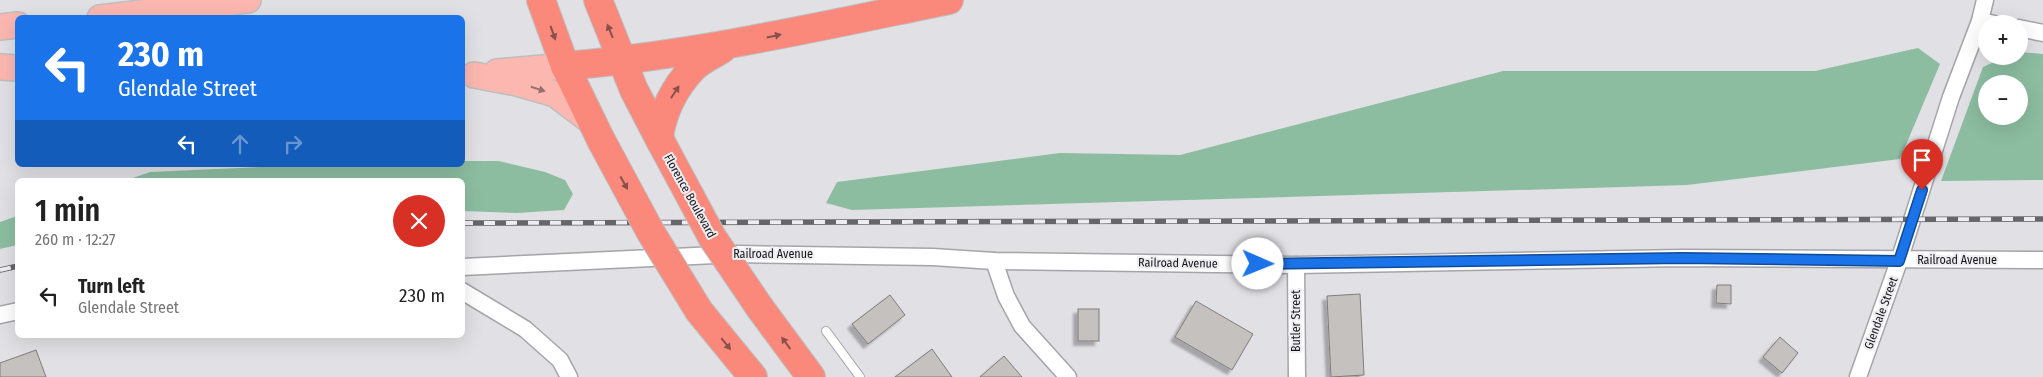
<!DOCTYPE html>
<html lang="en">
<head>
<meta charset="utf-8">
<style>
  body { margin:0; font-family:"Fira Sans Condensed",sans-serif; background:#f6f6f6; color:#222; height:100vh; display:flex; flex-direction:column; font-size:19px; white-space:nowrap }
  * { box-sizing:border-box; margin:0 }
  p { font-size:16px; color:#767676 }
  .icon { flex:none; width:28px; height:28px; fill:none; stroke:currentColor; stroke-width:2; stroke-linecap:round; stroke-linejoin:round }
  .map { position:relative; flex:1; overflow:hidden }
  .drawer { position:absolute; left:15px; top:178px; width:450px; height:160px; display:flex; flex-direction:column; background:#fff; border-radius:8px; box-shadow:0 5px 20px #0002 }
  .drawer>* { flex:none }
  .top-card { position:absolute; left:15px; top:15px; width:450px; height:152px; border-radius:8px; box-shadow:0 5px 20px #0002; background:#1a73e8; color:#fff; overflow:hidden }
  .fabs { position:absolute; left:1978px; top:15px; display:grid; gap:10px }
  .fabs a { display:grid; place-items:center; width:50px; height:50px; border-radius:50%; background:#fff; box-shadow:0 5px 20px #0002; font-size:25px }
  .pin { position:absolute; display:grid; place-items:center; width:42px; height:42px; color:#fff; margin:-51px -21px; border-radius:50% 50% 50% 0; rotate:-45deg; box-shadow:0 0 5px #0007 }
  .pin .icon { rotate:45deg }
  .me { position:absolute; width:55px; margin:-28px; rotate:91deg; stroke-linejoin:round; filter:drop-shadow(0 0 4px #0008) }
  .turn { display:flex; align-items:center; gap:18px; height:105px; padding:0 20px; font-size:22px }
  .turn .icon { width:65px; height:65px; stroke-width:2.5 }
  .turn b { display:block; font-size:35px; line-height:42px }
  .lanes { display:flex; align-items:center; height:48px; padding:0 20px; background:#0003; justify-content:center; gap:25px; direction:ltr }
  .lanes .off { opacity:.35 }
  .round { display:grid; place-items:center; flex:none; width:52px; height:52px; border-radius:26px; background:#f6f6f6 }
  .head { display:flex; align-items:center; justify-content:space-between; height:85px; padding:0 20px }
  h1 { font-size:30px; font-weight:600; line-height:38px }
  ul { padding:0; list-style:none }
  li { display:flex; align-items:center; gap:15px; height:65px; padding:0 20px }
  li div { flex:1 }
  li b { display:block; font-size:19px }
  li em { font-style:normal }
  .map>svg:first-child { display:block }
</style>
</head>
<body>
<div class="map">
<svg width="2043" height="377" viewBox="0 0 2043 377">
  <defs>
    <filter id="shadow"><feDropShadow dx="-4.5" dy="4.5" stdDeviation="1" flood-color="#0004"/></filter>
  </defs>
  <rect width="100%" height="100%" fill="#e1e0e5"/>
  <g fill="#8cbda1" fill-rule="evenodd">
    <path d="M1918,48L1940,64L1900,159L1687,185L852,210L826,203L837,182L1060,153L1180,155L1503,71H1815Z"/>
    <path d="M2019,52L2043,54V180L1941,181L1983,67L2007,56H2019ZM1986,84H2019V116H1986Z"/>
    <path d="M463,161H499L545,172L565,180L573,194L564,210L517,213L463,211L462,180H127L150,172L303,165H462Z"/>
    <path d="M17,216V245L0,249V222Z"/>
  </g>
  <g fill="#c5c1be" stroke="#807d79" filter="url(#shadow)">
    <path d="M1717,285H1731V304L1716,303Z"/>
    <path d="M1360,294L1364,375L1331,377L1327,296Z"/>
    <path d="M890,295L905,315L868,344L852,324Z"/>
    <path d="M1196,301L1253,334L1232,370L1175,337Z"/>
    <rect x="1078" y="309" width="21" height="32"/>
    <path d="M1780,337L1798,353L1782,373L1763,357Z"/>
    <path d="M932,349L952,377H895Z"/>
    <path d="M36,350L46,377H0V363Z"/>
    <path d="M1004,356L1022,377H980Z"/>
  </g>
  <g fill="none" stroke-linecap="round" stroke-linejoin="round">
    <defs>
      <path id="lane" d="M826,331L860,377"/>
      <g id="street">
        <path d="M1980,21L1995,24"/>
        <path d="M2019,28L2043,33"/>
        <path d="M994,261L1006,296L1022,326L1068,377"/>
        <path d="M1296,265L1297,377"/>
        <path d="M462,267L737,254L933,257L994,261L1296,265L1682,258L2043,260"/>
        <path d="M462,291L525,329L560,360L569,377"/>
        <path d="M0,315L18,311"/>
        <path d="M1858,377L1899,261L1951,97L1980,21L1985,0"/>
      </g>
      <g id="primary">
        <path d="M100,18L248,0"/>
        <path d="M0,27L18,25"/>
        <path d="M0,67L18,68"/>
        <path d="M497,72L565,66"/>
        <path d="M474,75L517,83L555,94L592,122"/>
      </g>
      <g id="highway">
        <path d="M541,0L565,66L601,140"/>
        <path d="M598,0L634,90L661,142"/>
        <path d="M565,66C695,55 822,26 949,0"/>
        <path d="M659,137C663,110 674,88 693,68C701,60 713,55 722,49"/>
        <path d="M760,308L811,377"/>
        <path d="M699,311L753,377"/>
      </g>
    </defs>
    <use href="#lane" stroke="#a5a4a9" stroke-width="10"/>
    <use href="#street" stroke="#a5a4a9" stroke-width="19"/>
    <use href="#primary" stroke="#bebebe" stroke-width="28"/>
    <use href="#highway" stroke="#bebebe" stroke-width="30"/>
    <use href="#lane" stroke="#fff" stroke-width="8"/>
    <use href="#street" stroke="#fff" stroke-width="16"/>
    <use href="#primary" stroke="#fcb8b0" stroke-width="25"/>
    <use href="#highway" stroke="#fa897b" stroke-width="28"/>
    <defs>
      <g id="rail">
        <path d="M462,223L2043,219"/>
        <path d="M0,270L18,266"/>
      </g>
    </defs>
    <use href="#rail" stroke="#666668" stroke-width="5.5"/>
    <use href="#rail" stroke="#eeedf2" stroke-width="4" stroke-dasharray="11" stroke-linecap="butt"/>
    <defs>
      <g id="highway-bridge">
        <path d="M601,140L650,231L699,311"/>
        <path d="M661,142L712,237L760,308"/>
      </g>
    </defs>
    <use href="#highway-bridge" stroke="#bebebe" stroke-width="30" stroke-linecap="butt"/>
    <use href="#highway-bridge" stroke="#fa897b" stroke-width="28"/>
  </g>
  <defs><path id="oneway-solid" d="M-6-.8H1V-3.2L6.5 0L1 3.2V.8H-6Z" transform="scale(1.25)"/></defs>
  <g fill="#88504a">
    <use href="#oneway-solid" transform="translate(610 31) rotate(-112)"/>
    <use href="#oneway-solid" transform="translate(553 33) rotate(70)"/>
    <use href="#oneway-solid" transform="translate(774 36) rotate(-12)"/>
    <use href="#oneway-solid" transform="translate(675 92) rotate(-57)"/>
    <use href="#oneway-solid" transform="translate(624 183) rotate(61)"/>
    <use href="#oneway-solid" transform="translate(786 343) rotate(-126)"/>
    <use href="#oneway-solid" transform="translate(726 344) rotate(51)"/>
  </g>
  <use fill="#95706c" href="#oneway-solid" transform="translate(538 89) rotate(17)"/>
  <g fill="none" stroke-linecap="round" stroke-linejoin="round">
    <defs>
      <path id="route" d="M1258,264L1682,258L1899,261L1922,190"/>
    </defs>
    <use href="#route" stroke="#114b97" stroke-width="12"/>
    <use href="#route" stroke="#1a73e8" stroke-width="9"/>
  </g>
  <g text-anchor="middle" stroke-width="4" stroke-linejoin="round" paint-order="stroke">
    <g font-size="12" fill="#171718" stroke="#eeedf2">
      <text transform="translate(690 196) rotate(61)" y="4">Florence Boulevard</text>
      <text x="773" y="258">Railroad Avenue</text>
      <text x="1957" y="264">Railroad Avenue</text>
      <text transform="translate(1178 263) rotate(1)" y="4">Railroad Avenue</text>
      <text transform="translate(1881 313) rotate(-70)" y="4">Glendale Street</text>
      <text transform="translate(1296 321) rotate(-90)" y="4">Butler Street</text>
    </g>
  </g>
</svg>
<div class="fabs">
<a>+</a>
<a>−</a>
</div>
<div class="pin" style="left:1922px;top:190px;background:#d93025"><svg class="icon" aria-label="arrive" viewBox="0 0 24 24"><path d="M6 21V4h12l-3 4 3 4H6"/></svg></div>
<svg class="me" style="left:1258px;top:264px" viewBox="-20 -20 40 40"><circle r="19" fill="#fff"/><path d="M0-13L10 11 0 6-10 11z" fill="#1a73e8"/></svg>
<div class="top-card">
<div class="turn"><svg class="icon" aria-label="left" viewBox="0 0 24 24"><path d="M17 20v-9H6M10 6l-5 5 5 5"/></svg><div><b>230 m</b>Glendale Street</div></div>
<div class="lanes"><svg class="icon" aria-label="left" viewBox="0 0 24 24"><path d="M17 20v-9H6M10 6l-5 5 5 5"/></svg><svg class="icon off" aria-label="ahead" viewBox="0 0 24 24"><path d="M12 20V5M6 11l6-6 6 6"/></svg><svg class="icon off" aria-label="right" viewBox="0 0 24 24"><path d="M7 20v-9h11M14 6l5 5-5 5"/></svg></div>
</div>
<section class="drawer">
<div class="head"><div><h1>1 min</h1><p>260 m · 12:27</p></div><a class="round" style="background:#d93025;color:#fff"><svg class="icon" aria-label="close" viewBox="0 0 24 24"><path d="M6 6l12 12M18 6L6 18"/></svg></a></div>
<ul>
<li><svg class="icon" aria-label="left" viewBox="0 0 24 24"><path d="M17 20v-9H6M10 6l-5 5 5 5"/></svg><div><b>Turn left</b><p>Glendale Street</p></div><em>230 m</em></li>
</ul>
</section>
</div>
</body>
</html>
